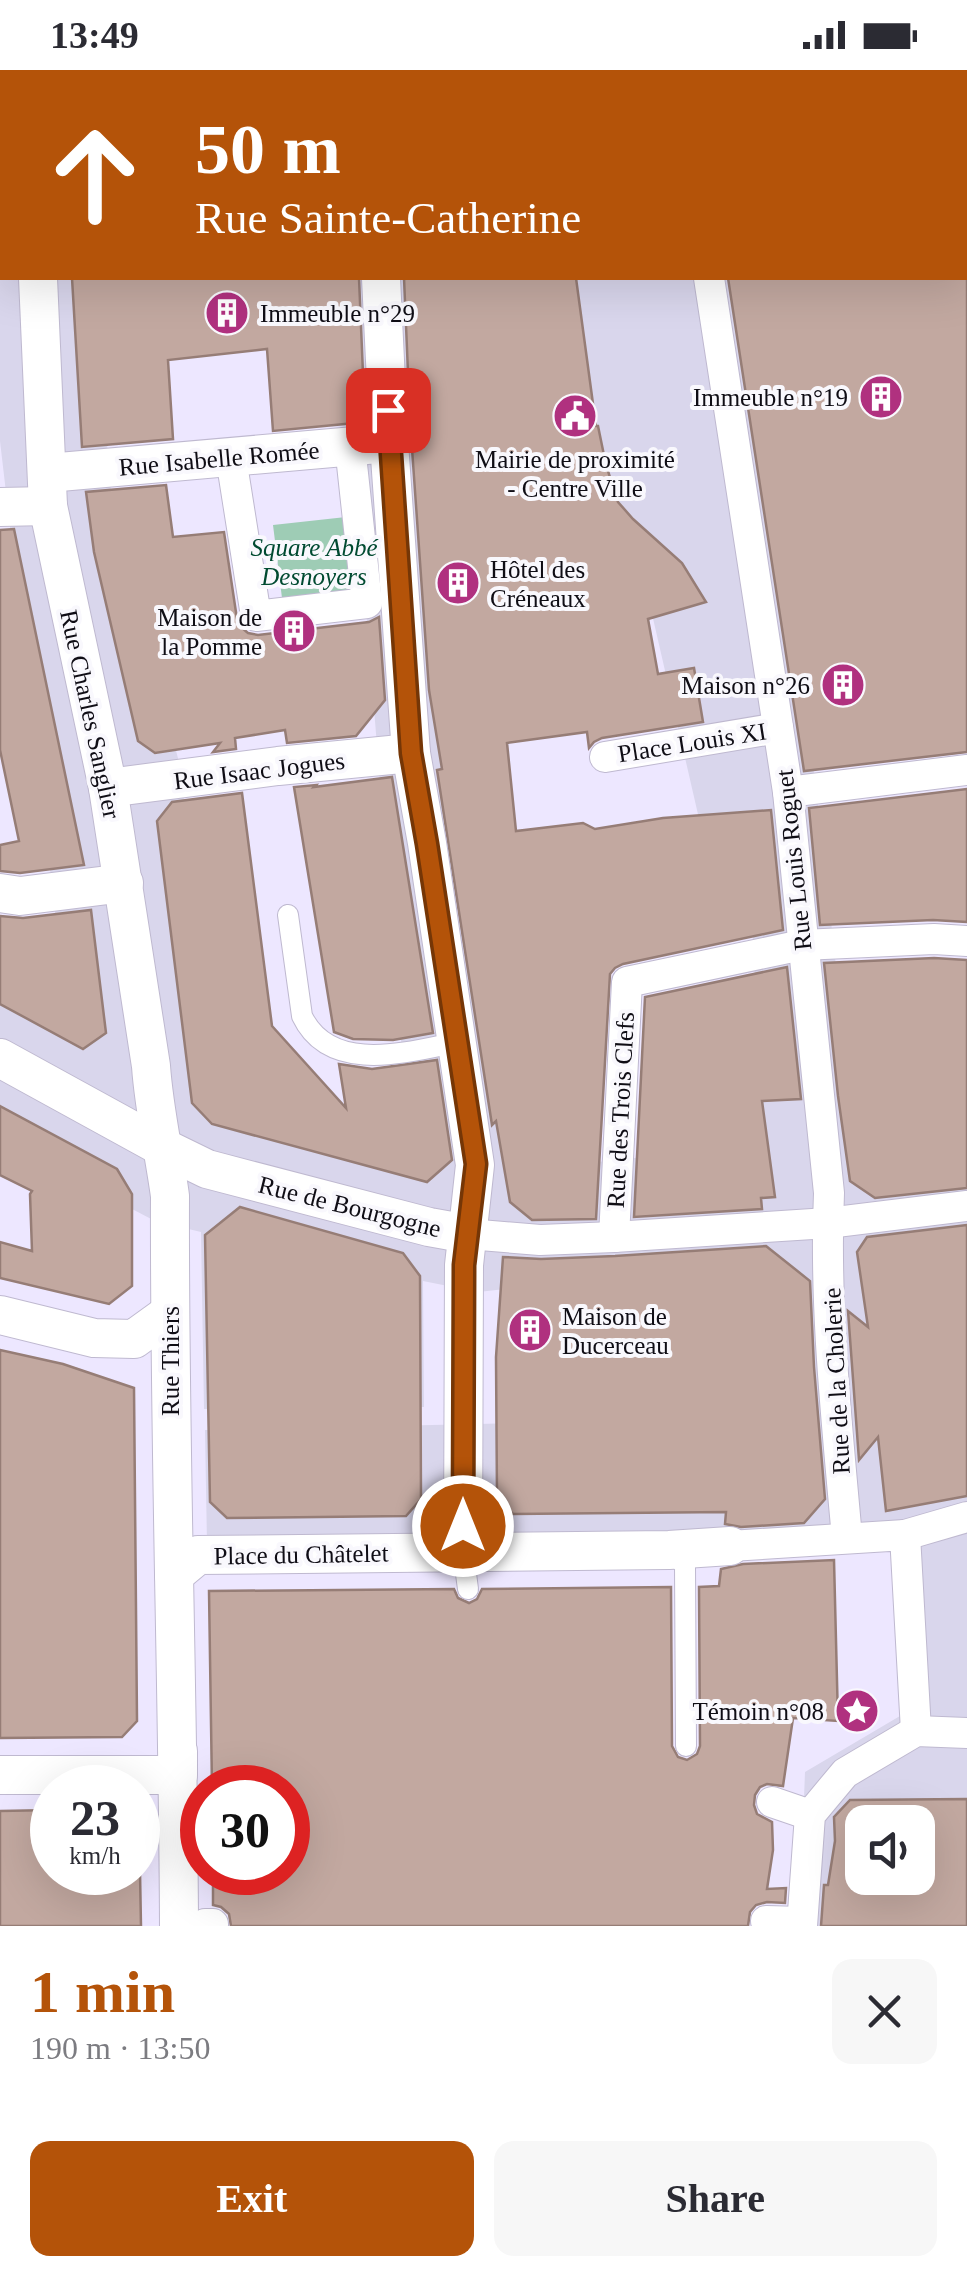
<!DOCTYPE html>
<html lang="en">
<head>
<meta charset="utf-8">
<style>
  body { margin:0; font-family:"Times New Roman",serif; background:#f7f7f7; color:#2b2b33; height:100vh; display:flex; flex-direction:column; font-size:38px; white-space:nowrap }
  * { box-sizing:border-box; margin:0 }
  p { font-size:32px; color:#7c7c81 }
  .icon { flex:none; width:55px; height:55px; fill:none; stroke:currentColor; stroke-width:2; stroke-linecap:round; stroke-linejoin:round }
  .map { position:relative; height:1856px; overflow:hidden }
  .sheet { display:flex; flex-direction:column; background:#fff; flex:1 }
  .sheet>* { flex:none }
  .guide { position:absolute; left:0px; top:0px; width:968px; height:210px; box-shadow:0 10px 40px #0002; background:#b45309; color:#fff; overflow:hidden }
  .buttons { position:absolute; left:845px; top:1735px; display:grid; gap:20px }
  .buttons a { display:grid; place-items:center; width:90px; height:90px; border-radius:20px; background:#fff; box-shadow:0 10px 40px #0002; font-size:50px }
  .speed { position:absolute; left:30px; top:1695px; display:flex; gap:20px; font-size:50px; font-weight:700; text-align:center }
  .speed>* { display:grid; place-content:center; width:130px; height:130px; border-radius:50%; background:#fff; box-shadow:0 10px 40px #0002; line-height:1 }
  .speed small { font-size:25px; font-weight:400 }
  .speed .limit { border:15px solid #d22; background:#fff; color:#111 }
  .pin { position:absolute; display:grid; place-items:center; width:85px; height:85px; color:#fff; margin:-42px; border-radius:20px; box-shadow:0 5px 15px #0006 }
  .me { position:absolute; width:110px; margin:-55px; rotate:0deg; stroke-linejoin:round; filter:drop-shadow(0 0 8px #0008) }
  .turn { display:flex; align-items:center; gap:35px; height:210px; padding:0 30px; font-size:45px }
  .turn .icon { width:130px; height:130px; stroke-width:2.5 }
  .turn b { display:block; font-size:70px; line-height:85px }
  .round { display:grid; place-items:center; flex:none; width:105px; height:105px; border-radius:20px; background:#f7f7f7 }
  .summary { display:flex; align-items:center; justify-content:space-between; height:170px; padding:0 30px }
  h1 { font-size:60px; font-weight:700; line-height:75px; color:#b45309 }
  .primary-button { display:flex; gap:20px; margin-top:auto; padding:20px 30px }
  .primary-button a { flex:1; height:115px; border-radius:20px; background:#b45309; color:#fff; font-size:40px; font-weight:700; line-height:115px; text-align:center }
  .primary-button a+a { background:#f7f7f7; color:#2b2b33 }
  .status { display:flex; justify-content:space-between; align-items:center; height:70px; padding:0 50px; background:#fff; direction:ltr }
  .status svg { height:28px; fill:currentColor }
  .map>svg:first-child { display:block }
</style>
</head>
<body>
<div class="status"><b>13:49</b><svg viewBox="0 0 49 12"><path d="M0 12V9h3v3zM5 12V6h3v6zM10 12V3h3v9zM15 12V0h3v12zM26 1h20v11H26zM47 4h2v5h-2z"/></svg></div>
<div class="map">
<svg width="967" height="1856" viewBox="0 0 967 1856">
  <rect width="100%" height="100%" fill="#ede7ff"/>
  <g fill="#d9d6ec" fill-rule="evenodd">
    <path d="M0,0H109L108,2H2V208H416L454,613L524,1100L763,1074L747,749L700,753L635,470L607,433L580,333L567,208H743L815,710L855,1064L967,1053V1756L862,1752V1808H895L897,1856H799L805,1702L922,1633L917,1456L207,1474L205,1360L798,1347L774,1190L478,1222L423,1211L424,1337L204,1339L201,1162L155,1151L0,1070V908L67,945L0,371ZM339,210L410,1080L218,1020L180,696L112,433L96,242Z"/>
    <path d="M430,0H967V134H965V2H409Z"/>
  </g>
  <path fill="#9eccb5" d="M346,447L355,529L283,536L273,455Z"/>
  <g fill="#c2a8a0" stroke="#967d76" stroke-width="2.5" fill-rule="evenodd">
    <path d="M72,208H359L365,352L273,361L267,279L168,290L173,369L82,377Z"/>
    <path d="M404,208H576L596,356H598L606,395L618,432L633,449L682,493L706,532L648,549L658,604L694,598L703,652L602,668L594,672L589,678L587,662L507,673L516,761L583,753L595,759L663,748L771,740L783,860L623,894L615,898L610,904L596,1149L532,1150L510,1132L496,1051L492,1055L437,700L442,699L429,620L410,350Z"/>
    <path d="M728,208H967V682L804,701Z"/>
    <path d="M166,415L173,467L224,462L237,549L241,557L248,563L258,565L369,552L379,547L385,630L356,666L287,673L285,660L235,668L236,679L213,682L220,673L155,683L138,671L94,482L86,422Z"/>
    <path d="M14,459L84,795L20,803L0,801V775L19,771L0,680V460Z"/>
    <path d="M392,707L433,963L393,970L353,969L334,962L294,717L316,715L314,717Z"/>
    <path d="M967,719V852L933,850L820,855L809,738Z"/>
    <path d="M242,723L272,956L346,1038L339,994L372,999L437,990L452,1090L427,1112L212,1054L192,1033L157,751L172,732Z"/>
    <path d="M91,840L106,963L83,979L0,934V846L23,848Z"/>
    <path d="M934,888L967,890V1118L875,1128L850,1111L838,1026L824,893Z"/>
    <path d="M787,897L801,1029L762,1031L775,1127L761,1128L762,1139L634,1147L645,927Z"/>
    <path d="M0,1036L117,1099L132,1124V1216L109,1234L0,1208V1172L32,1181L30,1124L32,1121L0,1105Z"/>
    <path d="M240,1137L403,1183L420,1206L421,1429L406,1446L227,1448L210,1432L205,1165Z"/>
    <path d="M967,1155V1426L886,1441L878,1367L859,1390L848,1241L868,1257L857,1182L867,1167Z"/>
    <path d="M766,1176L810,1211L814,1297L825,1429L804,1453L741,1457L725,1454L726,1442L513,1444L497,1428L496,1287L503,1187L541,1189L615,1186Z"/>
    <path d="M0,1280L63,1294L134,1318L137,1651L122,1667L0,1668Z"/>
    <path d="M834,1490L838,1651L793,1648L783,1716L767,1714L760,1717L755,1725L754,1735L757,1744L772,1752L773,1780L767,1819L786,1818L785,1833L767,1832L756,1835L750,1842L748,1856H231L229,1844L221,1837L213,1835V1802H288V1718H212L209,1521L454,1519L458,1528L469,1533L477,1529L482,1519L671,1517L672,1676L678,1687L687,1690L697,1684L700,1676L699,1517L719,1516L721,1499L743,1494Z"/>
    <path d="M967,1729V1856H821L824,1815H828L835,1771L834,1747L850,1730ZM862,1752H918V1808H862Z"/>
    <path d="M52,1740V1802H140L141,1856H0V1741Z"/>
  </g>
  <g fill="none" stroke-linecap="round" stroke-linejoin="round">
    <defs>
      <g id="service">
        <path d="M288,845L302,946C330,1005 408,982 458,972"/>
        <path d="M669,1480L685,1495L686,1676"/>
        <path d="M463,1481L468,1519"/>
      </g>
      <g id="pedestrian">
        <path d="M359,0L360,2"/>
        <path d="M709,208L788,722L829,1123C824,1237 837,1354 847,1468"/>
        <path d="M231,388L256,546L367,533L350,376"/>
        <path d="M605,687L778,658"/>
        <path d="M788,722L967,700"/>
        <path d="M468,1164L540,1170L614,1167L828,1153L967,1136"/>
        <path d="M614,1167L627,912L802,875L934,869L967,871"/>
        <path d="M905,1465L967,1447"/>
        <path d="M730,1476L905,1465L916,1661"/>
        <path d="M772,1732L810,1745"/>
        <path d="M766,1851L802,1852"/>
        <path d="M205,1854H213"/>
        <path d="M802,1856L810,1745L845,1703L916,1661L967,1663"/>
      </g>
      <g id="minor">
        <path d="M57,2L58,0"/>
        <path d="M38,208L48,436L108,718L151,996C154,1040 164,1082 170,1126C169,1369 178,1613 179,1856"/>
        <path d="M381,208L389,373L411,683L427,773L475,1095L464,1195L463,1481"/>
        <path d="M48,403L389,373"/>
        <path d="M0,437L48,436"/>
        <path d="M108,718L278,696L411,683"/>
        <path d="M0,823L20,826L124,813"/>
        <path d="M0,988L164,1078L207,1099L429,1157L468,1164"/>
        <path d="M0,1245L94,1268L134,1269L170,1243"/>
        <path d="M174,1505L198,1485L669,1480L730,1476"/>
        <path d="M0,1705H178V1681"/>
      </g>
      <g id="tertiary">
        <path d="M965,65L967,64"/>
        <path d="M0,178L2,177"/>
      </g>
    </defs>
    <use href="#service" stroke="#bfb9d0" stroke-width="22"/>
    <use href="#pedestrian" stroke="#bfb9d0" stroke-width="32"/>
    <use href="#minor" stroke="#bfb9d0" stroke-width="40"/>
    <use href="#tertiary" stroke="#bfb9d0" stroke-width="50"/>
    <use href="#service" stroke="#fff" stroke-width="20"/>
    <use href="#pedestrian" stroke="#fff" stroke-width="30"/>
    <use href="#minor" stroke="#fff" stroke-width="38"/>
    <use href="#tertiary" stroke="#fff" stroke-width="48"/>
    <g stroke="#676371" stroke-width="2.5">
      <path d="M965,16L967,15"/>
      <path d="M965,33H967"/>
      <path d="M0,131L2,130"/>
      <path d="M0,147H2"/>
    </g>
  </g>
  <g fill="none" stroke-linecap="round" stroke-linejoin="round">
    <defs>
      <path id="route" d="M388,340L411,683L427,774L476,1094L464,1195L463,1456"/>
    </defs>
    <use href="#route" stroke="#753606" stroke-width="25"/>
    <use href="#route" stroke="#b45309" stroke-width="18"/>
  </g>
  <defs>
    <symbol id="building-disc" viewBox="-11 -11 22 22"><circle r="9.5" fill="#b0317f" stroke="#f9f8fd"/><path d="M-4-6H4V6H1V3H-1V6H-4ZM-2.5-4.3h1.7v1.8h-1.7ZM.8-4.3h1.7v1.8H.8ZM-2.5-1h1.7V.8h-1.7ZM.8-1h1.7V.8H.8Z" fill="#fff"/></symbol>
    <symbol id="civic-disc" viewBox="-11 -11 22 22"><circle r="9.5" fill="#b0317f" stroke="#f9f8fd"/><path d="M-.6-6.5H3V-4.5H.6V-3L4-1V1h2V6H-6V1h2V-1L-.6-3ZM-1.2 2.5V6h2.4V2.5Z" fill="#fff"/></symbol>
    <symbol id="sight-disc" viewBox="-11 -11 22 22"><circle r="9.5" fill="#b0317f" stroke="#f9f8fd"/><path d="M0-6L1.8-2.2L6-1.7L2.9 1.2L3.7 5.4L0 3.3L-3.7 5.4L-2.9 1.2L-6-1.7L-1.8-2.2Z" fill="#fff"/></symbol>
  </defs>
  <g fill-rule="evenodd">
    <use href="#building-disc" x="202" y="218" width="50" height="50"/>
    <use href="#building-disc" x="856" y="302" width="50" height="50"/>
    <use href="#civic-disc" x="550" y="321" width="50" height="50"/>
    <use href="#building-disc" x="433" y="488" width="50" height="50"/>
    <use href="#building-disc" x="269" y="536" width="50" height="50"/>
    <use href="#building-disc" x="818" y="590" width="50" height="50"/>
    <use href="#building-disc" x="505" y="1235" width="50" height="50"/>
    <use href="#sight-disc" x="832" y="1616" width="50" height="50"/>
  </g>
  <g text-anchor="middle" stroke-width="8" stroke-linejoin="round" paint-order="stroke">
    <g font-size="25" fill="#0f0d15" stroke="#f9f8fd" text-anchor="end">
      <text x="260" y="252" text-anchor="start">Immeuble n°29</text>
      <text x="848" y="336">Immeuble n°19</text>
      <text x="575" y="398" text-anchor="middle">Mairie de proximité<tspan x="575" dy="29">- Centre Ville</tspan></text>
      <text x="490" y="508" text-anchor="start">Hôtel des<tspan x="490" dy="29">Créneaux</tspan></text>
      <text x="262" y="556">Maison de<tspan x="262" dy="29">la Pomme</tspan></text>
      <text x="810" y="624">Maison n°26</text>
      <text x="562" y="1255" text-anchor="start">Maison de<tspan x="562" dy="29">Ducerceau</tspan></text>
      <text x="824" y="1650">Témoin n°08</text>
    </g>
    <g font-size="25" fill="#0f0d15" stroke="#f9f8fd">
      <text transform="translate(219 388) rotate(-5)" y="9">Rue Isabelle Romée</text>
      <text transform="translate(91 644) rotate(78)" y="9">Rue Charles Sanglier</text>
      <text transform="translate(692 672) rotate(-9)" y="9">Place Louis XI</text>
      <text transform="translate(259 700) rotate(-7)" y="9">Rue Isaac Jogues</text>
      <text transform="translate(793 790) rotate(-96)" y="9">Rue Louis Roguet</text>
      <text transform="translate(620 1040) rotate(-87)" y="9">Rue des Trois Clefs</text>
      <text transform="translate(350 1136) rotate(14)" y="9">Rue de Bourgogne</text>
      <text transform="translate(170 1291) rotate(-90)" y="9">Rue Thiers</text>
      <text transform="translate(836 1311) rotate(-93)" y="9">Rue de la Cholerie</text>
      <text transform="translate(301 1484) rotate(-1)" y="9">Place du Châtelet</text>
    </g>
    <g font-size="25" font-style="italic" fill="#004a31" stroke="#f9f8fd">
      <text x="314" y="486">Square Abbé<tspan x="314" dy="29">Desnoyers</tspan></text>
    </g>
  </g>
</svg>
<div class="buttons">
<a><svg class="icon" aria-label="sound" viewBox="0 0 24 24"><path d="M4 9h4l5-4v14l-5-4H4zM17 9q2 3 0 6"/></svg></a>
</div>
<div class="speed"><div>23<small>km/h</small></div><div class="limit">30</div></div>
<div class="pin" style="left:388px;top:340px;background:#d93025"><svg class="icon" aria-label="arrive" viewBox="0 0 24 24"><path d="M6 21V4h12l-3 4 3 4H6"/></svg></div>
<svg class="me" style="left:463px;top:1456px" viewBox="-20 -20 40 40"><circle r="17" fill="#b45309" stroke="#fff" stroke-width="3"/><path d="M0-11L8 9 0 5-8 9z" fill="#fff"/></svg>
<div class="guide">
<div class="turn"><svg class="icon" aria-label="ahead" viewBox="0 0 24 24"><path d="M12 20V5M6 11l6-6 6 6"/></svg><div><b>50 m</b>Rue Sainte-Catherine</div></div>
</div>
</div>
<section class="sheet">
<div class="summary"><div><h1>1 min</h1><p>190 m · 13:50</p></div><a class="round"><svg class="icon" aria-label="close" viewBox="0 0 24 24"><path d="M6 6l12 12M18 6L6 18"/></svg></a></div>
<div class="primary-button"><a>Exit</a><a>Share</a></div>
</section>
</body>
</html>
